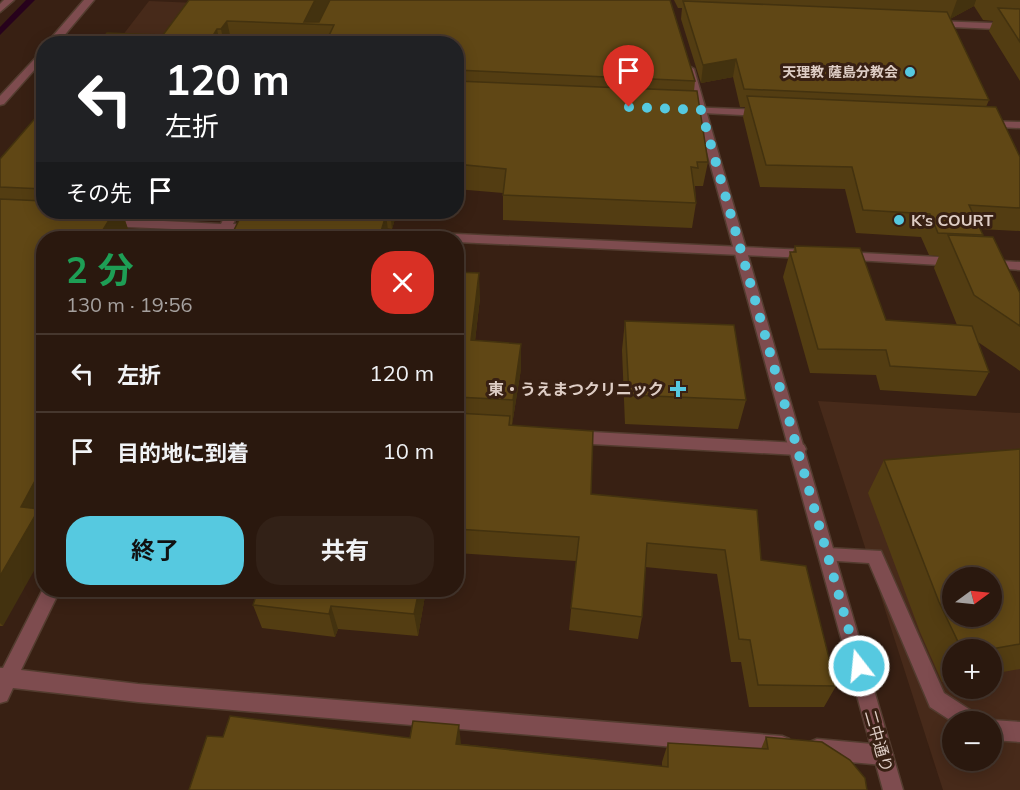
<!DOCTYPE html>
<html lang="ja">
<head>
<meta charset="utf-8">
<style>
  body { margin:0; font-family:Mulish,"Noto Sans JP",sans-serif; background:#322117; color:#f1f3f6; height:100vh; display:flex; flex-direction:column; font-size:22px; white-space:nowrap }
  * { box-sizing:border-box; margin:0 }
  p { font-size:20px; color:#a5a09e }
  .icon { flex:none; width:33px; height:33px; fill:none; stroke:currentColor; stroke-width:2; stroke-linecap:round; stroke-linejoin:round }
  .map { position:relative; flex:1; overflow:hidden }
  .panel { position:absolute; left:36px; top:231px; width:428px; height:366px; display:flex; flex-direction:column; background:#2a180e; border-radius:24px; box-shadow:0 3px 15px #0003,0 0 0 2px #46372e }
  .panel>* { flex:none }
  .hud { position:absolute; left:36px; top:36px; width:428px; height:183px; border-radius:24px; box-shadow:0 3px 15px #0003,0 0 0 2px #46372e; background:#202124; color:#fff; overflow:hidden }
  .needle { width:39px; rotate:75deg }
  .tools { position:absolute; left:942px; top:567px; display:grid; gap:12px }
  .tools a { display:grid; place-items:center; width:60px; height:60px; border-radius:50%; background:#2a180e; box-shadow:0 3px 15px #0003,0 0 0 2px #46372e; font-size:30px }
  .pin { position:absolute; display:grid; place-items:center; width:51px; height:51px; color:#fff; margin:-62px -26px; border-radius:50% 50% 50% 0; rotate:-45deg; box-shadow:0 0 6px #0007 }
  .pin .icon { rotate:45deg }
  .me { position:absolute; width:66px; margin:-33px; rotate:344deg; stroke-linejoin:round; filter:drop-shadow(0 0 4px #0008) }
  .turn { display:flex; align-items:center; gap:21px; height:126px; padding:0 30px; font-size:27px }
  .turn .icon { width:78px; height:78px; stroke-width:2.5 }
  .turn b { display:block; font-size:42px; line-height:51px }
  .then { display:flex; align-items:center; height:57px; padding:0 30px; background:#0003; gap:12px; font-size:22px }
  .round { display:grid; place-items:center; flex:none; width:63px; height:63px; border-radius:24px; background:#322117 }
  .headline { display:flex; align-items:center; justify-content:space-between; height:102px; padding:0 30px }
  h1 { font-size:36px; font-weight:700; line-height:45px; color:#1e9e55 }
  .action { display:flex; gap:12px; margin-top:auto; padding:12px 30px }
  .action a { flex:1; height:69px; border-radius:24px; background:#56c9e0; color:#111; font-size:24px; font-weight:700; line-height:69px; text-align:center }
  .action a+a { background:#322117; color:#f1f3f6 }
  ul { padding:0; list-style:none }
  li { display:flex; align-items:center; gap:18px; height:78px; padding:0 30px; border-top:2px solid #46372e }
  li div { flex:1 }
  li b { display:block; font-size:22px }
  li em { font-style:normal }
  .map>svg:first-child { display:block }
</style>
</head>
<body>
<div class="map">
<svg width="1020" height="790" viewBox="0 0 1020 790">
  <rect width="100%" height="100%" fill="#382013"/>
  <g fill="#472a1a" fill-rule="evenodd">
    <path d="M149,1L268,6L246,43L116,44Z"/>
    <path d="M818,401L1020,413V790H943ZM952,578H992V616H952ZM952,650H992V688H952ZM952,722H992V760H952Z"/>
  </g>
  <g fill="none" stroke-linecap="round" stroke-linejoin="round">
    <path fill="#27021c" fill-rule="evenodd" d="M26,0H35L0,35V27Z"/>
    <defs>
      <g id="service">
        <path d="M828,548L881,551L944,693L978,715L981,722H953L930,707L869,563L822,560L819,555L822,550Z"/>
        <path d="M992,720L1020,722V742L992,740V722H989Z"/>
      </g>
      <g id="minor">
        <path d="M4,0H14L0,12V4Z"/>
        <path d="M934,21L1020,24V30L931,26V22Z"/>
        <path d="M687,107L762,110L767,113L762,116L683,112V108Z"/>
        <path d="M984,121L1020,122V128L980,126L979,124Z"/>
        <path d="M227,212H239L233,224L256,225L262,229L256,233L229,232L226,238H214L217,231L106,226L100,222L106,218L221,224Z"/>
        <path d="M370,230L807,250L813,254L807,258L456,242V238L366,237V231Z"/>
        <path d="M843,252L957,258L964,262L957,266L838,259L837,256Z"/>
        <path d="M987,260L1020,262V270L982,267L980,264L982,261Z"/>
        <path d="M573,431L798,443L804,445L806,449L804,453L798,455L573,443L567,441L565,437L567,433Z"/>
        <path d="M44,587V590H60L21,670L138,684L782,736L789,739L792,746L789,753L782,756L138,702L13,688L7,701L0,703V668H3Z"/>
        <path d="M817,739L883,745L890,748L893,755L890,762L883,765L817,759L810,756L807,749L810,742Z"/>
      </g>
      <g id="tertiary">
        <path d="M84,0H94L57,44H46Z"/>
        <path d="M44,49V59L4,104L0,105V96Z"/>
        <path d="M689,66L694,69L903,790H883L684,69Z"/>
      </g>
    </defs>
    <use href="#service" stroke="#533c2f" stroke-width="3"/>
    <use href="#minor" stroke="#533c2f" stroke-width="3"/>
    <use href="#tertiary" stroke="#533c2f" stroke-width="3"/>
    <use href="#service" fill="#7e4c4f" fill-rule="evenodd"/>
    <use href="#minor" fill="#7e4c4f" fill-rule="evenodd"/>
    <use href="#tertiary" fill="#7e4c4f" fill-rule="evenodd"/>
  </g>
  <g fill="#533d12">
    <path d="M189,0L695,81L694,91L708,162L703,186H695L696,203L692,228L503,220V193L456,189V44H98L163,35Z"/>
    <path d="M674,0H1020V81L989,31L993,21L983,20L974,6L950,19L989,100L986,107L1020,157V231L980,229L983,235L982,237L1020,293V371L978,342L989,372L976,396L880,390L876,375L810,373L783,277L790,252H793L795,246L886,320L957,325L934,268L939,256L929,255L921,237L856,233L845,189L760,187L743,117L745,107H740L733,77L701,83L681,19L682,8H678Z"/>
    <path d="M44,108V212H139L135,217H124L128,229L44,238L3,626H0V159Z"/>
    <path d="M243,212H397L392,229Z"/>
    <path d="M456,242L461,267L460,272L480,298L475,341L521,344V369L512,425L591,494L761,560L836,686L824,707H749L741,662H731L717,574L645,567L642,617L638,639L569,630L576,561L456,553Z"/>
    <path d="M625,321L746,400L738,429L625,424L622,350Z"/>
    <path d="M1020,449V669L992,674V650H952V681L942,682L920,632L868,493L884,460Z"/>
    <path d="M258,590H426L418,636L338,629L335,637L262,628L253,605Z"/>
    <path d="M223,737L461,744L662,766V762L668,743L761,749L766,737L867,790Z"/>
  </g>
  <g fill="#43320f">
    <path d="M315,0H330L318,24L304,22Z"/>
    <path d="M957,0H976L974,6L950,19Z"/>
    <path d="M227,21L232,44H224L221,29Z"/>
    <path d="M217,29L220,44H208Z"/>
    <path d="M736,59L733,77L701,83L703,65Z"/>
    <path d="M114,212H122L128,229L123,238H98Z"/>
    <path d="M133,212H139L135,217Z"/>
    <path d="M390,212H397L392,229Z"/>
    <path d="M386,215L389,238H379Z"/>
    <path d="M460,242L461,267L456,296V263Z"/>
    <path d="M479,273L480,298L472,366L471,340Z"/>
    <path d="M521,344V369L512,425L513,400Z"/>
    <path d="M44,464V553L3,626L0,623V576L21,507Z"/>
    <path d="M419,590H426L418,636L414,614Z"/>
    <path d="M331,606L338,629L335,637L329,614Z"/>
    <path d="M459,725L461,744H456Z"/>
  </g>
  <g fill="#604715" stroke="#43320f" stroke-width="1.5" fill-rule="evenodd">
    <path d="M189,0H315L304,22H319L330,0H670L695,81L456,70V44H325L334,25L227,21L221,29H217L208,44H98L107,33L163,35Z"/>
    <path d="M683,1L947,12L989,100L744,89L736,59L703,65Z"/>
    <path d="M998,8L1020,9V42Z"/>
    <path d="M456,81L697,91L708,162H697L698,168L691,167L696,203L503,195L506,169L456,164Z"/>
    <path d="M747,96L996,107L1020,157V208L969,205L983,235L938,233L930,214L863,210L852,167L766,165Z"/>
    <path d="M44,108V189L0,187V159Z"/>
    <path d="M0,199L44,201V212H114L98,238H44V464L21,507L39,509L0,576Z"/>
    <path d="M243,212H281L386,215L379,238H230Z"/>
    <path d="M948,235L993,237L1020,293V326L974,295Z"/>
    <path d="M456,242H460L456,263Z"/>
    <path d="M795,246L860,248L886,320L972,326L989,372L890,366L886,350L818,349L790,252H796Z"/>
    <path d="M456,272L479,273L471,340L521,344L513,400L456,397Z"/>
    <path d="M625,321L734,325L746,400L629,395Z"/>
    <path d="M456,413L510,416L509,425L593,431L591,494L757,510L761,560L806,566L836,686L758,685L750,640L739,639L725,550L647,543L642,617L571,608L579,537L456,529Z"/>
    <path d="M1020,449V644L986,650H962L939,602L884,460ZM952,578H992V616H952Z"/>
    <path d="M258,590H419L414,614L331,606L329,614L253,605Z"/>
    <path d="M230,716L410,738L413,721L459,725L456,744L668,767V743L768,749L766,737L822,742L850,760L865,778L867,790H189L207,736L223,737Z"/>
  </g>
  <g fill="none" stroke-linecap="round" stroke-linejoin="round">
    <path stroke="#56c9e0" stroke-width="10" stroke-dasharray="0 18" d="M629,107L701,110L859,666"/>
  </g>
  <g fill="#56c9e0" stroke="#382013" stroke-width="2">
    <circle cx="910" cy="72" r="6"/>
    <circle cx="899" cy="220" r="6"/>
    <path d="M675 380h6v6h6v6h-6v6h-6v-6h-6v-6h6z"/>
  </g>
  <g text-anchor="middle" stroke-width="6" stroke-linejoin="round" paint-order="stroke">
    <g font-size="14" font-weight="bold" fill="#decdc5" stroke="#382013" text-anchor="end">
      <text x="898" y="77">天理教 薩島分教会</text>
    </g>
    <g font-size="16" font-weight="bold" fill="#decdc5" stroke="#382013" text-anchor="start">
      <text x="911" y="226">K’s COURT</text>
      <text x="664" y="395" text-anchor="end">東・うえまつクリニック</text>
    </g>
    <g font-size="16" fill="#decdc5" stroke="#382013">
      <text transform="translate(879 741) rotate(74)" y="6">二中通り</text>
    </g>
  </g>
</svg>
<div class="tools">
<a><svg class="needle" viewBox="-14 -14 28 28"><path d="M0-13l5 13h-10z" fill="#e53935"/><path d="M0 13l5-13h-10z" fill="#a5a09e"/></svg></a>
<a>+</a>
<a>−</a>
</div>
<div class="pin" style="left:629px;top:107px;background:#d93025"><svg class="icon" aria-label="arrive" viewBox="0 0 24 24"><path d="M6 21V4h12l-3 4 3 4H6"/></svg></div>
<svg class="me" style="left:859px;top:666px" viewBox="-20 -20 40 40"><circle r="17" fill="#56c9e0" stroke="#fff" stroke-width="3"/><path d="M0-11L8 9 0 5-8 9z" fill="#fff"/></svg>
<div class="hud">
<div class="turn"><svg class="icon" aria-label="left" viewBox="0 0 24 24"><path d="M17 20v-9H6M10 6l-5 5 5 5"/></svg><div><b>120 m</b>左折</div></div>
<div class="then">その先<svg class="icon" aria-label="arrive" viewBox="0 0 24 24"><path d="M6 21V4h12l-3 4 3 4H6"/></svg></div>
</div>
<section class="panel">
<div class="headline"><div><h1>2 分</h1><p>130 m · 19:56</p></div><a class="round" style="background:#d93025;color:#fff"><svg class="icon" aria-label="close" viewBox="0 0 24 24"><path d="M6 6l12 12M18 6L6 18"/></svg></a></div>
<ul>
<li><svg class="icon" aria-label="left" viewBox="0 0 24 24"><path d="M17 20v-9H6M10 6l-5 5 5 5"/></svg><div><b>左折</b></div><em>120 m</em></li>
<li><svg class="icon" aria-label="arrive" viewBox="0 0 24 24"><path d="M6 21V4h12l-3 4 3 4H6"/></svg><div><b>目的地に到着</b></div><em>10 m</em></li>
</ul>
<div class="action"><a>終了</a><a>共有</a></div>
</section>
</div>
</body>
</html>
